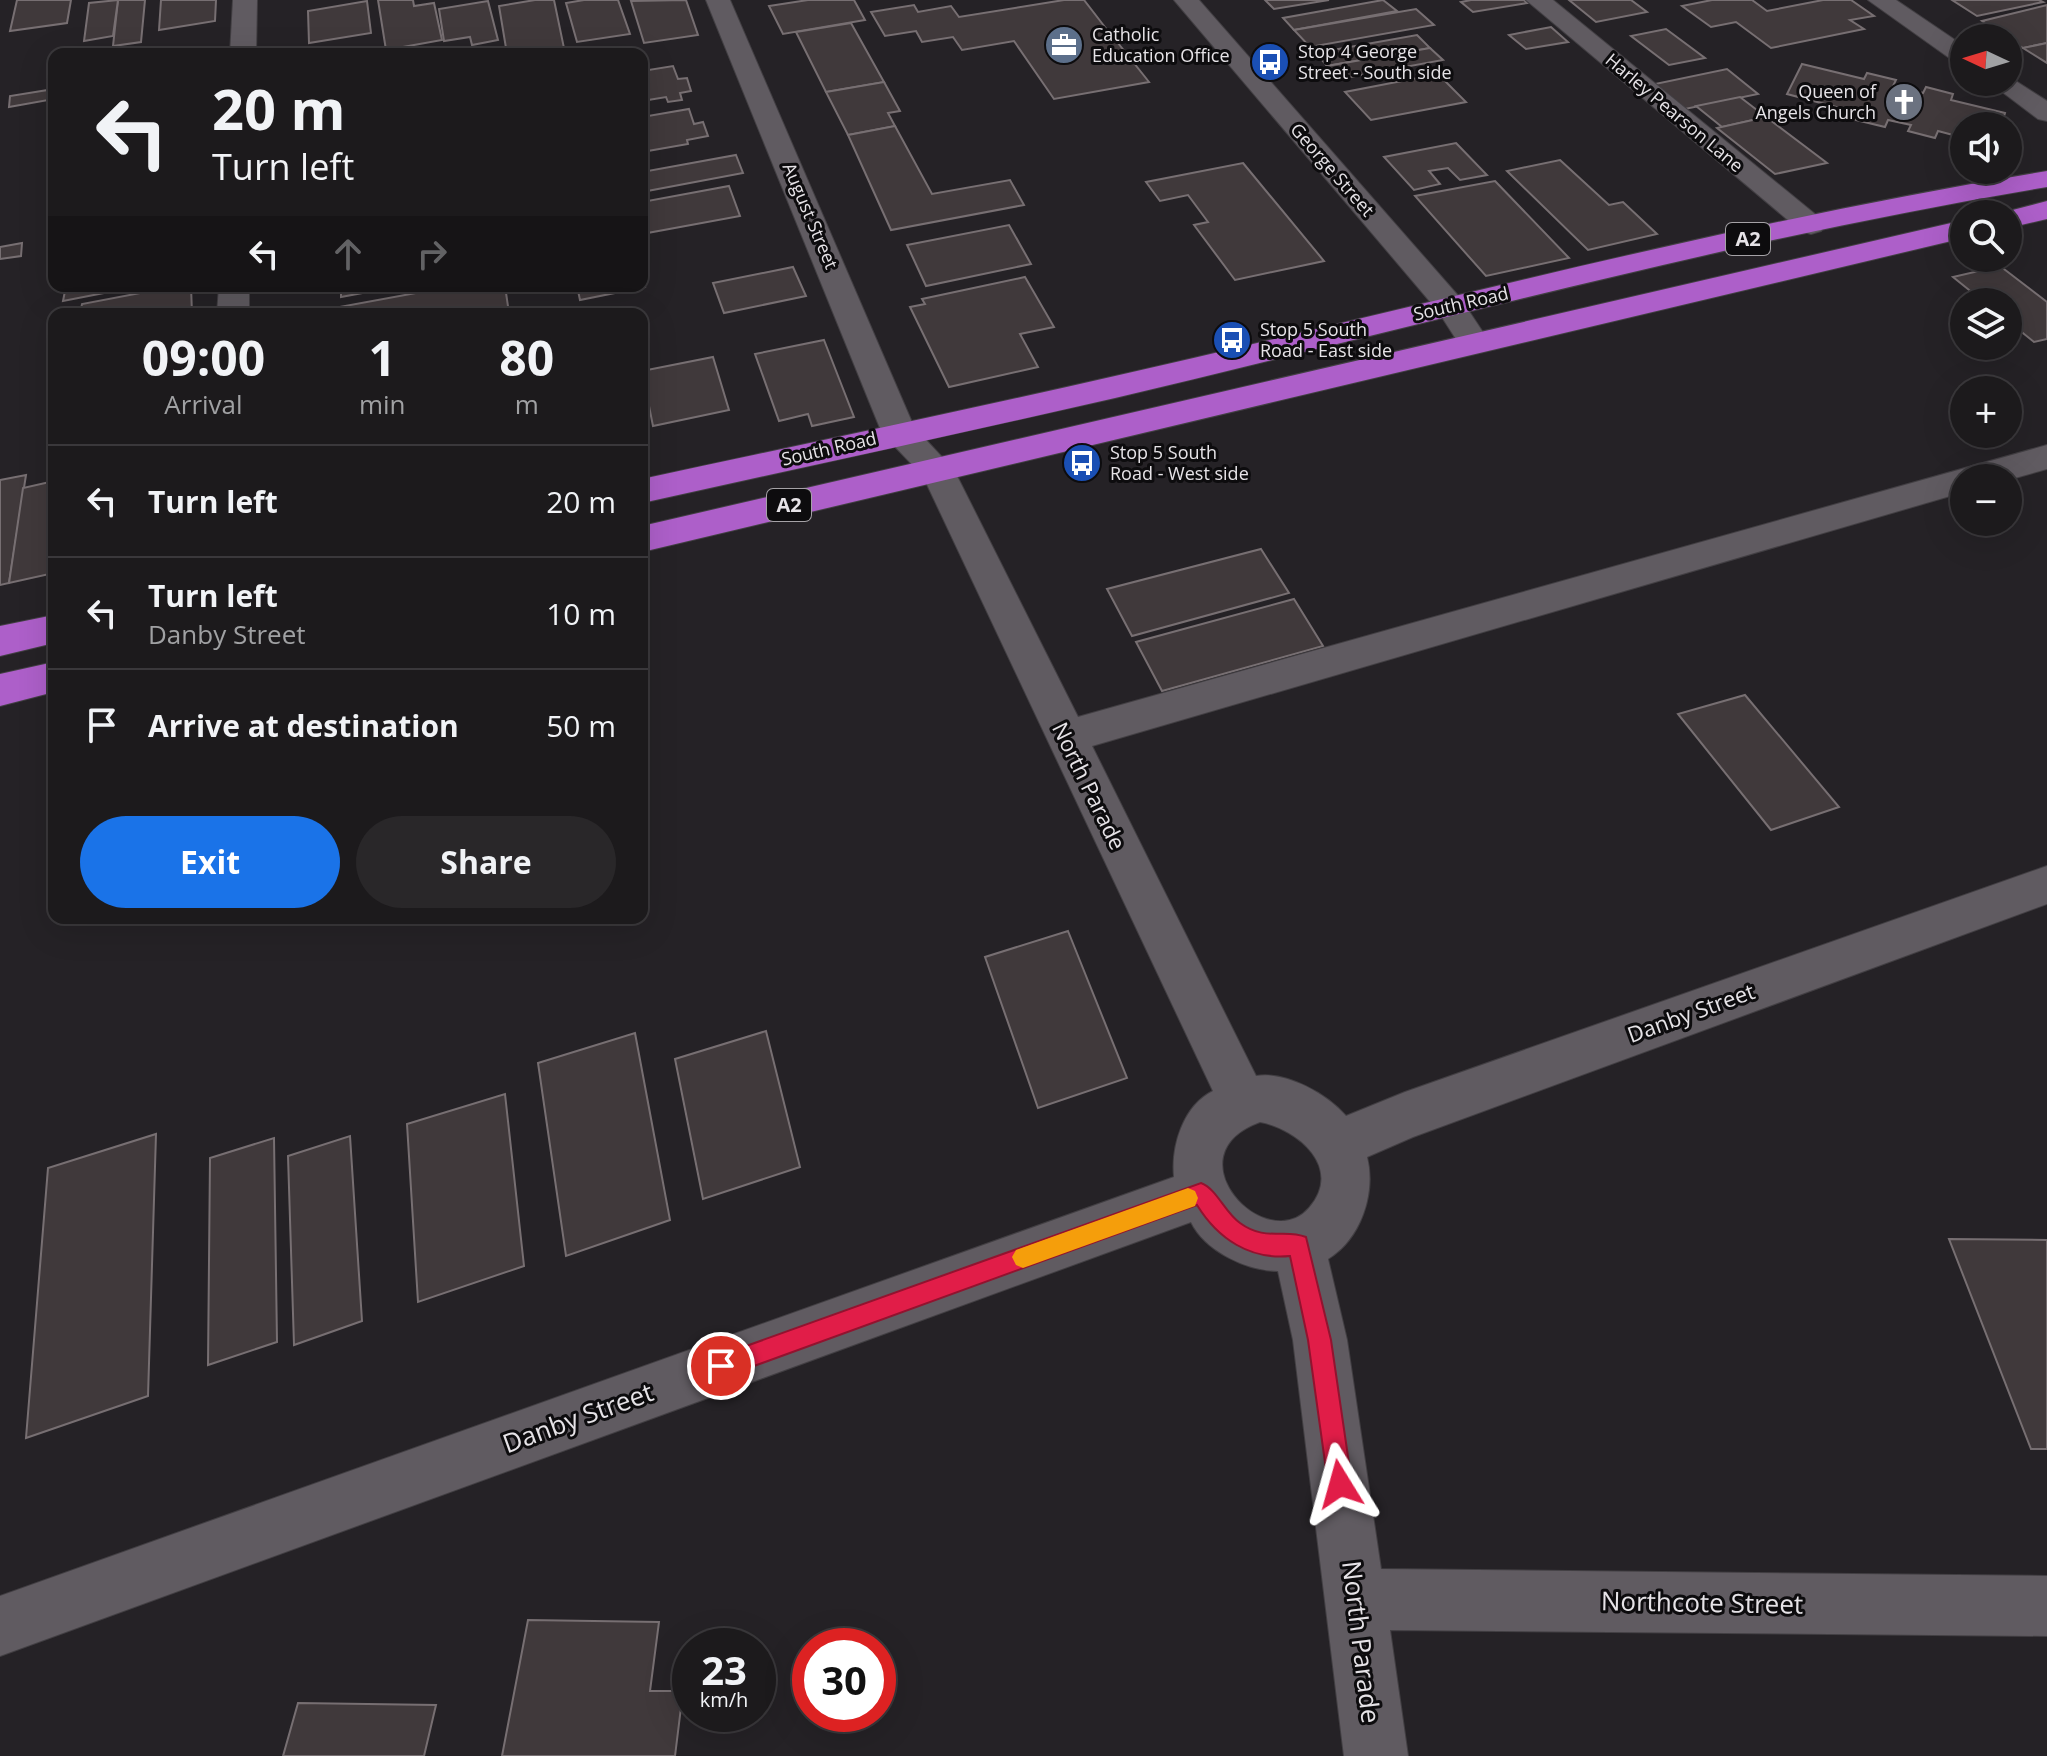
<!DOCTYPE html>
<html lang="en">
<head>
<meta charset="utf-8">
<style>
  body { margin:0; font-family:"Open Sans",sans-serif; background:#292729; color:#f1f3f6; height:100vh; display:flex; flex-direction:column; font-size:30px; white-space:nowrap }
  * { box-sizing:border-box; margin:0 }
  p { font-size:26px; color:#a0a1a3 }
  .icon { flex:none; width:44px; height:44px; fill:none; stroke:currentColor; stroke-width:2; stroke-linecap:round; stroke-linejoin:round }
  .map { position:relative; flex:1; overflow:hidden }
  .details { position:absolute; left:48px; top:308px; width:600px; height:616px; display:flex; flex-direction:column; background:#1c1a1c; border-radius:16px; box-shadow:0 8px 32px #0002,0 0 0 2px #3a383b }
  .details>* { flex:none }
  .hud { position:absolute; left:48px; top:48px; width:600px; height:244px; border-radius:16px; box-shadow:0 8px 32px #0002,0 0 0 2px #3a383b; background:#1c1a1c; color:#f1f3f6; overflow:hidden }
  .needle { width:52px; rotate:274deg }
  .fabs { position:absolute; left:1950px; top:24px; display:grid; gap:16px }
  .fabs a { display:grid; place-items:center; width:72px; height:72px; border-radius:50%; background:#1c1a1c; box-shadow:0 8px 32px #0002,0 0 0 2px #3a383b; font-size:40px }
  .speed { position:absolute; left:672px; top:1628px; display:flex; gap:16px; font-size:40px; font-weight:700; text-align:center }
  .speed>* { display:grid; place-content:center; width:104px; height:104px; border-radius:50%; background:#1c1a1c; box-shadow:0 8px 32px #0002,0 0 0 2px #3a383b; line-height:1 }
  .speed small { font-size:20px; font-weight:400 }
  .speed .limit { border:12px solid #d22; background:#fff; color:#111 }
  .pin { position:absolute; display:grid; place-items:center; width:68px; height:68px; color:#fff; margin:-34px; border:4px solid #fff; border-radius:50%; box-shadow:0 2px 8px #0007 }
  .me { position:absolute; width:88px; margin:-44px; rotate:352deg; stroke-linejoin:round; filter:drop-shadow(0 0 6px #0008) }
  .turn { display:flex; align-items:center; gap:28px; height:168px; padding:0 32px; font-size:36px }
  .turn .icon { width:104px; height:104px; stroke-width:2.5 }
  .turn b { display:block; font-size:56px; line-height:68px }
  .lanes { display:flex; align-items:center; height:76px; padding:0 32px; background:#0003; justify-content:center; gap:40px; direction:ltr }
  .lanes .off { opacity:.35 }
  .eta { display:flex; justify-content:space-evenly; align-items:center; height:136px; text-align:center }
  .eta b { font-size:48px; font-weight:700; line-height:56px }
  .action { display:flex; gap:16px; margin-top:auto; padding:16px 32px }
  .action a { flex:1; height:92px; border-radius:48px; background:#1a73e8; color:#fff; font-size:32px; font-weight:700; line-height:92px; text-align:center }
  .action a+a { background:#292729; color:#f1f3f6 }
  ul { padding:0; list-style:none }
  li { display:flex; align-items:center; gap:24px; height:112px; padding:0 32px; border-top:2px solid #3a383b }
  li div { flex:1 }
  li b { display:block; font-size:30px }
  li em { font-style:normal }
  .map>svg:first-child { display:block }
</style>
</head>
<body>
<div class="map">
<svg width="2047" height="1756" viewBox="0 0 2047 1756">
  <rect width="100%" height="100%" fill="#252226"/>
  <g fill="#40393b" stroke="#776f72" stroke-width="2">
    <path d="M17,0H71L67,23L10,31Z"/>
    <path d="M118,0H145L141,42L113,46Z"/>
    <path d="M118,0L113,36L84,41L89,3Z"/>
    <path d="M161,0H216L215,21L159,30Z"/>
    <path d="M378,0H413L414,6L434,3L442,40L386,50Z"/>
    <path d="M535,0H554L564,48L507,54L499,6Z"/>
    <path d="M584,0H618L630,34L577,42L566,3Z"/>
    <path d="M686,0L698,35L644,43L631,1Z"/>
    <path d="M808,0H854L865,20L783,34L769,6Z"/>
    <path d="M1064,0H1084L1108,31L1120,29L1129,41L1118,43L1149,82L1054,99L1014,41L962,50L953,37L922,42L916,31L885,36L871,12L914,5L918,12L951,6L959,17Z"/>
    <path d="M1265,0H1329L1274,9Z"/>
    <path d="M1383,0L1397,11L1294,30L1283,18Z"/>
    <path d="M1471,0H1524L1527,3L1473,12L1461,2Z"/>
    <path d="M1569,0H1631L1647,12L1596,22Z"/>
    <path d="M1712,0H1752L1767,11L1823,0H1851L1874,16L1850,20L1864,29L1771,48L1736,22L1711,27L1682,6Z"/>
    <path d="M1952,0H2039L2043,2L1977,16Z"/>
    <path d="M367,1L371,33L309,43L308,11Z"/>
    <path d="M488,1L498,40L472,45L470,37L444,41L439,9Z"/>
    <path d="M2047,5V43L2023,48L1982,21Z"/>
    <path d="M1416,9L1434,25L1310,47L1294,30Z"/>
    <path d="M851,23L884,82L826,92L796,32Z"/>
    <path d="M1551,27L1568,42L1526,49L1509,35Z"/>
    <path d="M1666,29L1705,58L1669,65L1631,36Z"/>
    <path d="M1417,35L1430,48L1327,66L1316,53Z"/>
    <path d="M2047,43V63L2023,48Z"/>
    <path d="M1430,48L1443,60L1340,79L1327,66Z"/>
    <path d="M1802,64L1864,79L1867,73L1896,80L1893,86L1923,93L1926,87L1953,94L1951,100L2005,113L2001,126H1964V138L1938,131L1935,138L1908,131L1911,125L1888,120L1885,127L1852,119L1855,112L1787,94Z"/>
    <path d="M673,66L678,79L687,78L691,91L680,93L682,100L668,102L666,97L642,101V71Z"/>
    <path d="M1727,69L1758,94L1685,109L1655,84Z"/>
    <path d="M1438,74L1466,102L1371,120L1345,92Z"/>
    <path d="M884,82L900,111L888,113L895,126L848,135L826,92Z"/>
    <path d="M54,89V99L9,107L10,96Z"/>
    <path d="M1740,97L1766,117L1722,127L1696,106Z"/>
    <path d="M689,109L694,124L703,122L708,136L687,140L688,144L642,152V117Z"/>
    <path d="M1766,117L1827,163L1775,174L1717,128Z"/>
    <path d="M895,126L932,194L1010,180L1024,205L891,230L848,135Z"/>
    <path d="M1456,143L1487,175L1460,180L1448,168L1429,171L1440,184L1414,190L1384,157Z"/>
    <path d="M736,155L743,173L642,192V172Z"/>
    <path d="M1560,160L1609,205L1623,202L1657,234L1588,250L1507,171Z"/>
    <path d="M1243,163L1324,261L1235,280L1194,225L1208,222L1188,195L1160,201L1146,182Z"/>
    <path d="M1495,181L1569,258L1486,276L1415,196Z"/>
    <path d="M729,186L740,216L642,234V202Z"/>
    <path d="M1009,225L1031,264L926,286L907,245Z"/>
    <path d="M22,243L21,256L0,259V247Z"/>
    <path d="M2000,266L2047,302V339L2034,342L2008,321V302H1984L1953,277Z"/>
    <path d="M793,267L806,296L724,313L713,283Z"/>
    <path d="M642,276L645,287L580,300L577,286H642Z"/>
    <path d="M1025,277L1054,327L1020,334L1038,367L949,387L910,307L925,304L922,299Z"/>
    <path d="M66,286H140L63,301Z"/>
    <path d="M177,286H191L192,314H80L82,304Z"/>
    <path d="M341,286H400L341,297Z"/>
    <path d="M454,286H505L509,313L335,314L334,308Z"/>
    <path d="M824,340L854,417L812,426L808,414L779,421L755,354Z"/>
    <path d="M713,357L729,410L653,426L642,371Z"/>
    <path d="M26,475L9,583L0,585V480Z"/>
    <path d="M54,481V573L9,583L23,488Z"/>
    <path d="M1261,549L1289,593L1132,636L1107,589Z"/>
    <path d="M1294,599L1323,646L1162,691L1136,642Z"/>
    <path d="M1745,695L1839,807L1771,830L1678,714Z"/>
    <path d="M1068,931L1127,1078L1038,1108L985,957Z"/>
    <path d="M766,1031L800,1167L703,1199L675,1059Z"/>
    <path d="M635,1033L670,1220L566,1256L538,1063Z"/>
    <path d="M505,1094L524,1266L418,1302L407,1124Z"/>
    <path d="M156,1134L148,1396L26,1438L48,1168Z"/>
    <path d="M350,1136L362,1321L294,1345L288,1156Z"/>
    <path d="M274,1138L277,1342L208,1365L210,1158Z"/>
    <path d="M1949,1239L2047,1240V1449H2031Z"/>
    <path d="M528,1620L659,1622L650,1691H683L675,1756H502Z"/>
    <path d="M298,1703L436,1705L424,1756H283Z"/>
  </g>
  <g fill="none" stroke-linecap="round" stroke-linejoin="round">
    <defs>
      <g id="minor">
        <path d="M233,0H257L256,54H230Z"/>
        <path d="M706,0H730L914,427L954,470L1078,717L2047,445V469L2008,480L1964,478V492L1092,746L1256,1076C1286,1071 1327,1094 1346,1116L1405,1092L2047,866V904L1413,1137L1367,1157C1376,1193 1361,1239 1328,1259L1347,1340L1381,1569L2047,1576V1636L1390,1630L1408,1756H1344L1293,1340L1278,1271C1247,1271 1205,1251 1191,1222L0,1656V1596L1174,1177C1171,1146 1183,1106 1213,1091L923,476L882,433ZM1260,1122C1298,1129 1344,1168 1309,1208C1266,1257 1169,1155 1260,1122Z"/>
        <path d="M1174,0H1199L1461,299L1490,343L1485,350L1474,353L1463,350L1438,311Z"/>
        <path d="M1526,0H1553L1821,219L1826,225L1821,231L1811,234L1801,231Z"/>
        <path d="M1868,0H1896L1964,46V65L1955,62Z"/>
        <path d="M2008,76L2047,101V121L2038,119L1989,82H2008Z"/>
        <path d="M219,286H249V314H217Z"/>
      </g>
      <g id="highway">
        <path d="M2047,171V187C1733,239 1425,325 1115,398C958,434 800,468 642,503V479C800,445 958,412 1115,376C1425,306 1733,222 2047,171Z"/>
        <path d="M2047,201V219L2008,228V214H1997Z"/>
        <path d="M1964,220V238L642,552V526Z"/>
        <path d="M54,615V643L0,656V626Z"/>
        <path d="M54,662V692L0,706V674Z"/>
      </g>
    </defs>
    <use href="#minor" stroke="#423f43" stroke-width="2"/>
    <use href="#highway" stroke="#423f43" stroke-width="2"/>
    <use href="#minor" fill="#605b61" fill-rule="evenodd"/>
    <use href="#highway" fill="#ad5fc9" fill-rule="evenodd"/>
  </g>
  <path fill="#e11d48" stroke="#92132f" stroke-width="2" d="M1201,1183C1217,1189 1225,1213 1240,1223C1266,1242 1284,1228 1306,1237L1331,1340L1352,1484L1349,1493L1340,1496L1332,1493L1328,1484L1308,1340L1290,1256C1250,1260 1218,1239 1197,1205L721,1378L713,1374L709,1366L713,1358L721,1355Z"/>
  <path fill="#f59e0b" d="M1188,1188L1195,1191L1198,1198L1195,1206L1023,1268L1016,1265L1012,1257L1016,1250Z"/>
  <defs>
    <symbol id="office-disc" viewBox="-11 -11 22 22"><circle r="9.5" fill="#5c6f8a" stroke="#0d0c0e"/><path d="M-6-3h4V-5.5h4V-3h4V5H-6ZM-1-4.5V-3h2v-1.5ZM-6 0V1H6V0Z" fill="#fff"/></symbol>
    <symbol id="bus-disc" viewBox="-11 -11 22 22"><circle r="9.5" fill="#1a4fb4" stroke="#0d0c0e"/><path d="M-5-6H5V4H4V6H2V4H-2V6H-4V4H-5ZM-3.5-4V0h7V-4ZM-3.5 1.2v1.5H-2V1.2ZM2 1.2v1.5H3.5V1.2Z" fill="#fff"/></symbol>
    <symbol id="church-disc" viewBox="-11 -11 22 22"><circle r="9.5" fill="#6b7280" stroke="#0d0c0e"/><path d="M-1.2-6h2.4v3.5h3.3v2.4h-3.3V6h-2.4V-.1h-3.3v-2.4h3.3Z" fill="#fff"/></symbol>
  </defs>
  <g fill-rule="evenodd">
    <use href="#office-disc" x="1042" y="23" width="44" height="44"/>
    <use href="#bus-disc" x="1248" y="40" width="44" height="44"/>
    <use href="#church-disc" x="1882" y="80" width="44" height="44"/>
    <use href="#bus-disc" x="1210" y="318" width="44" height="44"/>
    <use href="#bus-disc" x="1060" y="441" width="44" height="44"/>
  </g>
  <g text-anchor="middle" stroke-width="6" stroke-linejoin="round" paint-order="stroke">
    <g font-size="18" fill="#e6e3e7" stroke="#0d0c0e" text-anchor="start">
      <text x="1092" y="41">Catholic<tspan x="1092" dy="21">Education Office</tspan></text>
      <text x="1298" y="58">Stop 4 George<tspan x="1298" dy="21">Street - South side</tspan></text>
      <text x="1876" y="98" text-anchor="end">Queen of<tspan x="1876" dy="21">Angels Church</tspan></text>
      <text x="1260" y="336">Stop 5 South<tspan x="1260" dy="21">Road - East side</tspan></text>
      <text x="1110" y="459">Stop 5 South<tspan x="1110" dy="21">Road - West side</tspan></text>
    </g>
    <g font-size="18" fill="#e6e3e7" stroke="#0d0c0e">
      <text transform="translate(1674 113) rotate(40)" y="6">Harley Pearson Lane</text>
      <text transform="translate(1332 170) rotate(49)" y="6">George Street</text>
      <text transform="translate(810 216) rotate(67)" y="6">August Street</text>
      <text transform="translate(1461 304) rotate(-13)" y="6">South Road</text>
      <text transform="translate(829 449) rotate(-13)" y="6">South Road</text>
    </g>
    <g fill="#0d0c0e" stroke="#a5a2a6" stroke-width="2">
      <rect x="1726" y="223" width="44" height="32" rx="6"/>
      <rect x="767" y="489" width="44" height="32" rx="6"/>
    </g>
    <g font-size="20" font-weight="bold" fill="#e6e3e7">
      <text x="1748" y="246">A2</text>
      <text x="789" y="512">A2</text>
    </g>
    <g font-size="22" fill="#e6e3e7" stroke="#0d0c0e">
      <text transform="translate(1089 786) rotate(64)" y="8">North Parade</text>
      <text transform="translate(1691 1013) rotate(-20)" y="8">Danby Street</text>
    </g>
    <g font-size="26" fill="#e6e3e7" stroke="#0d0c0e">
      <text transform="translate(578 1418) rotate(-20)" y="9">Danby Street</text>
      <text transform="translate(1702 1603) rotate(1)" y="9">Northcote Street</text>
      <text transform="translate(1361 1642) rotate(83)" y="9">North Parade</text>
    </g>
  </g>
</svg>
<div class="fabs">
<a><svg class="needle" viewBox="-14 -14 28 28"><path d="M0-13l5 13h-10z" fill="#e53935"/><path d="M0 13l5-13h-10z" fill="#a0a1a3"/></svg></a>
<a><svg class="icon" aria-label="sound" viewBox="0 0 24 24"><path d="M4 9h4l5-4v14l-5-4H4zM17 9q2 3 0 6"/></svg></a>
<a><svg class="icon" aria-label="search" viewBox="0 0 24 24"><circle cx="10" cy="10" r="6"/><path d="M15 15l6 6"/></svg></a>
<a><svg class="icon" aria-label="layers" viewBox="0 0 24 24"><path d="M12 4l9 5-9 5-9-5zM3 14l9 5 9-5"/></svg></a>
<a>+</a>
<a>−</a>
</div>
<div class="speed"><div>23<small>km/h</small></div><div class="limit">30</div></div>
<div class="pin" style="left:721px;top:1366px;background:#d93025"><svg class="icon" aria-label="arrive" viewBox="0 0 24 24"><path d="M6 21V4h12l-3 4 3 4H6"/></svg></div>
<svg class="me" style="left:1340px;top:1484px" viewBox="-20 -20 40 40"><path d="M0-17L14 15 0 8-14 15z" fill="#e11d48" stroke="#fff" stroke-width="4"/></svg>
<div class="hud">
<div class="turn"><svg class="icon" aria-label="left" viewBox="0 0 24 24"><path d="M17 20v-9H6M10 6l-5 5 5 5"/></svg><div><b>20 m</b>Turn left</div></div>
<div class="lanes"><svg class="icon" aria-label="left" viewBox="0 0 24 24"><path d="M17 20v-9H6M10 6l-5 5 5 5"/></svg><svg class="icon off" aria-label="ahead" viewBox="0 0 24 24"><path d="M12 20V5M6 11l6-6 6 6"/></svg><svg class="icon off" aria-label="right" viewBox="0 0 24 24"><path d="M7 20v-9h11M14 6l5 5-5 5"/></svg></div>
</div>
<section class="details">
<div class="eta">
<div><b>09:00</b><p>Arrival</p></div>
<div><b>1</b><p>min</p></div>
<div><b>80</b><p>m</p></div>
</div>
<ul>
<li><svg class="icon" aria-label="left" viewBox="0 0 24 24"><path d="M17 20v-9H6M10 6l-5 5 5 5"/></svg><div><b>Turn left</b></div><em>20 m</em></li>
<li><svg class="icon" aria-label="left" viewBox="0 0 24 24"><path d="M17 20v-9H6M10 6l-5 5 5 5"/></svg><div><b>Turn left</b><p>Danby Street</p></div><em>10 m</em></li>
<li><svg class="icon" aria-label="arrive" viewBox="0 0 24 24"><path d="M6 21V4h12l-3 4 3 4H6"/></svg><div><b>Arrive at destination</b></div><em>50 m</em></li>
</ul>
<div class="action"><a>Exit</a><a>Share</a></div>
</section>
</div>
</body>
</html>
